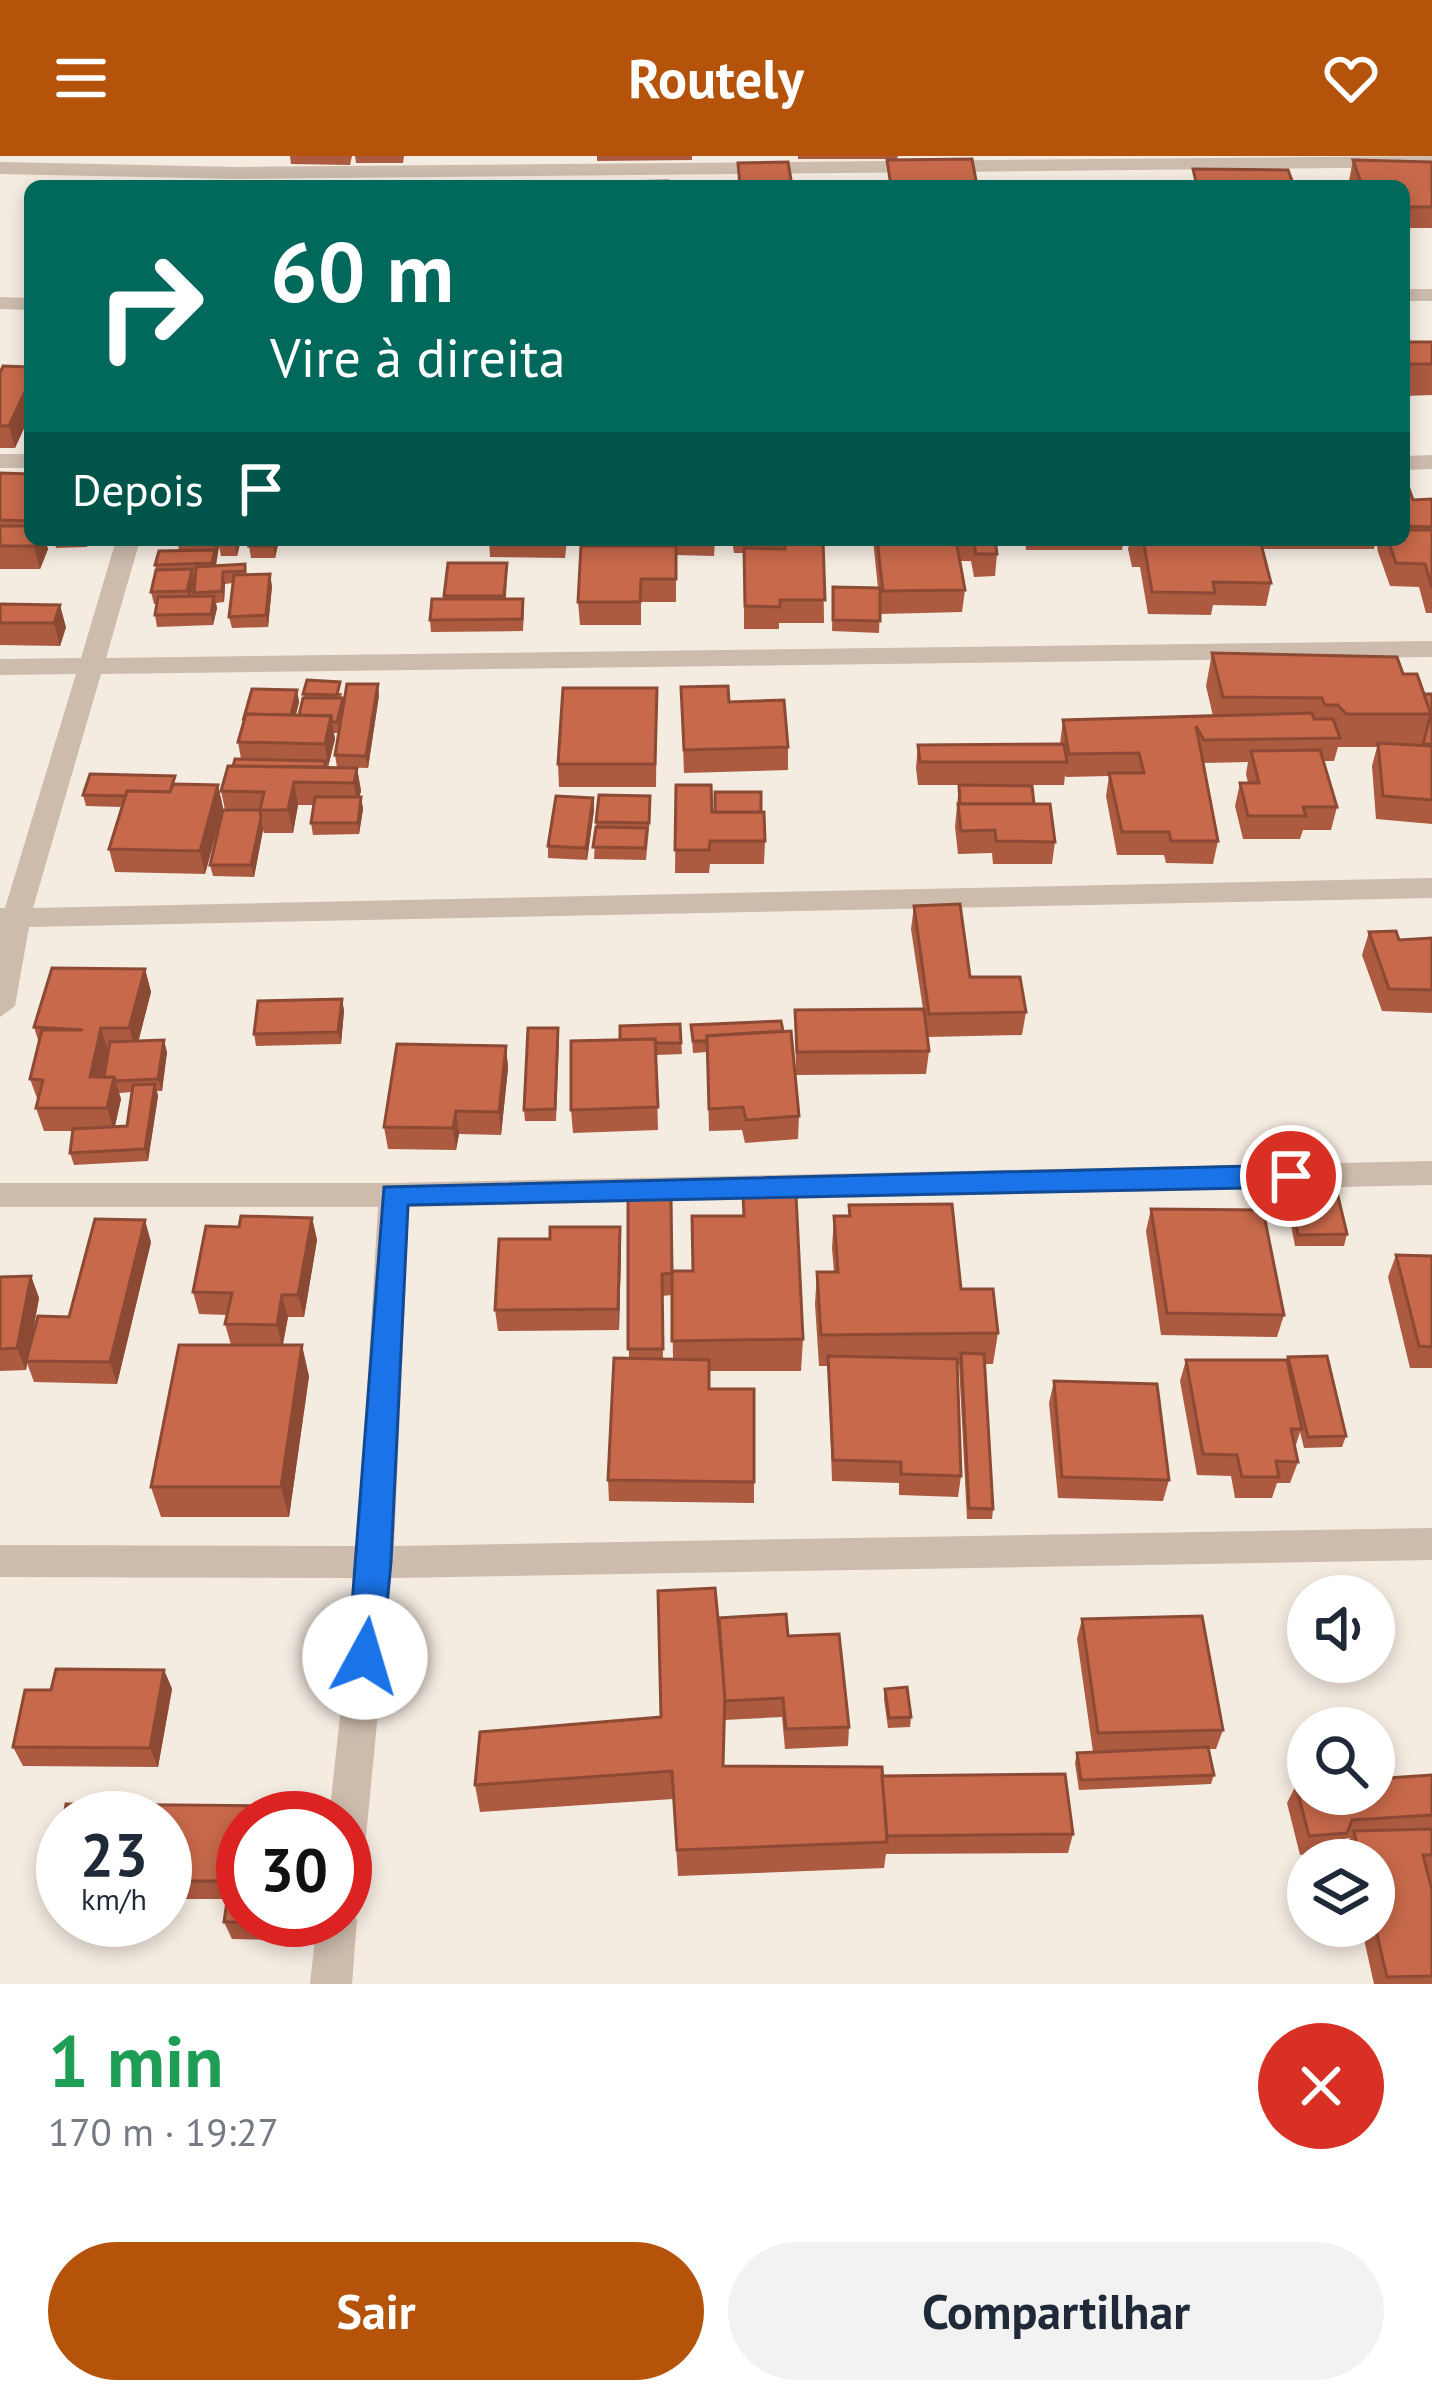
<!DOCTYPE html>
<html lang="pt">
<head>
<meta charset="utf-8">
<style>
  body { margin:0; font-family:"PT Sans",sans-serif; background:#f2f2f3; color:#1f2937; height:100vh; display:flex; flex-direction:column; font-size:45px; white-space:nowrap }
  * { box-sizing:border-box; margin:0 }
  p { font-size:39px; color:#747a83 }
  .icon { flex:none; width:66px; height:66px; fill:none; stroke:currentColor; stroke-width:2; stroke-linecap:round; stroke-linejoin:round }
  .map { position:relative; height:1828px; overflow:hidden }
  .panel { display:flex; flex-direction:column; background:#fff; flex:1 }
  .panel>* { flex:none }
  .banner { position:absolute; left:24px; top:24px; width:1386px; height:366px; border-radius:18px; box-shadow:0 6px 18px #0003; background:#00695c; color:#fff; overflow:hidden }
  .controls { position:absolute; left:1287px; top:1419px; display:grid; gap:24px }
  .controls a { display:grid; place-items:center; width:108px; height:108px; border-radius:50%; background:#fff; box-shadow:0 6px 18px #0003; font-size:60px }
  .speed { position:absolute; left:36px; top:1635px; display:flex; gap:24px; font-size:60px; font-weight:700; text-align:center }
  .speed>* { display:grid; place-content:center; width:156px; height:156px; border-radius:50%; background:#fff; box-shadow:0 6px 18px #0003; line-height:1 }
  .speed small { font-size:30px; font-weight:400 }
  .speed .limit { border:18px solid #d22; background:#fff; color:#111 }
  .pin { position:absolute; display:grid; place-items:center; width:102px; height:102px; color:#fff; margin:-51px; border:6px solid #fff; border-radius:50%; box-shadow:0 3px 12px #0007 }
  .me { position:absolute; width:132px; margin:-66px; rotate:6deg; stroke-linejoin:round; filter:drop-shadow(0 0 9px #0008) }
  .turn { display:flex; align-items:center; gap:42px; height:252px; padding:0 48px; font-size:54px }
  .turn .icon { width:156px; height:156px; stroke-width:2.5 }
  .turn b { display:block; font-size:84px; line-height:102px }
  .then { display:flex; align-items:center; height:114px; padding:0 48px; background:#0003; gap:24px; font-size:45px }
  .round { display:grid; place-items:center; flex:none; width:126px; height:126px; border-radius:63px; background:#f2f2f3 }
  .headline { display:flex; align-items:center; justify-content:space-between; height:204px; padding:0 48px }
  h1 { font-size:72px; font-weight:700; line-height:90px; color:#1e9e55 }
  .button { display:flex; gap:24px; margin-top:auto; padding:24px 48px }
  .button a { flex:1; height:138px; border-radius:72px; background:#b45309; color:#fff; font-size:48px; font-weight:700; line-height:138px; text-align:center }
  .button a+a { background:#f2f2f3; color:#1f2937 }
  header { display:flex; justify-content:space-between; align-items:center; height:156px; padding:0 48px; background:#b45309; color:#fff; font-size:54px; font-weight:700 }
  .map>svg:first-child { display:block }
</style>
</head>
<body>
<header><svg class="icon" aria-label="menu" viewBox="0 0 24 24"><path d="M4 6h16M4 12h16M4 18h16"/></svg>Routely<svg class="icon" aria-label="heart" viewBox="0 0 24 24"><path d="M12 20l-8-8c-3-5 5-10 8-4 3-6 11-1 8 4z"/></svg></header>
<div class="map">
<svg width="1432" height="1828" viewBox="0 0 1432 1828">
  <rect width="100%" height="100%" fill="#f4ebe1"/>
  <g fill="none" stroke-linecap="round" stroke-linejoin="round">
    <g fill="#cdbbac" fill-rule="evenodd">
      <path d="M1432,0V11L239,23L0,18V6L239,11Z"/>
      <rect x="1404" y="133" width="28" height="12"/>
      <path d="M0,141L30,142V154L0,153Z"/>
      <rect x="0" y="298" width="30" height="14"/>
      <path d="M1432,299V313L1404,314V300Z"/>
      <path d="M116,384H140L106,502L1432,485V501L101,518L33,752L1432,722V742L29,771L15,850L0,861V752H5L76,518L0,519V503L81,502Z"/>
      <path d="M1432,1005V1029L409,1051L394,1390L1432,1372V1404L391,1422L365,1691L359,1705L345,1710V1662H329L355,1422L0,1421V1389L358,1390L378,1051H0V1027H394Z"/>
      <path d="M345,1747L357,1764L352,1828H310L317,1764H345Z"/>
    </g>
  </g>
  <g fill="#ac5a40" fill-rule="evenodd">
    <path d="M290,0H352L350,9L291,8Z"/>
    <path d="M355,0H404L403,7H356Z"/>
    <path d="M597,0H692V4L597,5Z"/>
    <path d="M798,0H898L897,3H798Z"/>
    <path d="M1353,4L1432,6V72H1404V30H1350L1349,25Z"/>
    <path d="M1404,186H1432V239L1404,240Z"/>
    <path d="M30,211V259L15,292H0V217Z"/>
    <path d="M0,317L30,318V384H51L49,387H46L48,393L40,413H0Z"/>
    <path d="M1404,319L1413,344L1432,343V457H1426L1419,431L1390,430L1378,396L1376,384H1404Z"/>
    <path d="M54,384H90L87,391L56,392Z"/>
    <path d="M177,384H241L237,400H221L219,390L216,410L245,408L247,419L272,430L268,471L232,472L229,461L233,427L225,428L224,446L216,447L217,452L213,469L157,471L155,459L157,448H154L151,436L156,414L155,409L179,394Z"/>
    <path d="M279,384L275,402H251L249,390Z"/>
    <path d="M489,384H567L565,402L490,401Z"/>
    <path d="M623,384H661L660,390H667V384H715L714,400L676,399V446H641V469H580L578,446L621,390H623Z"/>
    <path d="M732,384H823L824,467H779V473H744V397H734Z"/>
    <path d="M873,384H995L997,398L995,420L974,421L971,405H960L965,434L962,456L881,458L880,447L879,477L832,475L833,431L878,432Z"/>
    <path d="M1025,384H1124L1122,394H1026Z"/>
    <path d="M1130,384H1376L1374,393H1263L1271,427L1266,450L1213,449L1211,459L1148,458L1140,411H1132L1128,393Z"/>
    <path d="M507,407L506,443L524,454L523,475L431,476L430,464L444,443V440Z"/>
    <path d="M0,448L66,471L60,490L0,489Z"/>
    <path d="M1212,497L1403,518L1424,538H1432V668L1376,663L1372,610L1377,591H1338L1334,605H1323L1337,651L1331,674H1303L1300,683H1243L1235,650L1240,627H1248L1246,618L1248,606L1203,607L1218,685L1213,708L1166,707L1164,699H1117L1106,640L1109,620L1066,621L1065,619L1064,629H973L1034,648L1055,686L1052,708H993L992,697L958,698L955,671L959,629H918L916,612L918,589L1060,588L1063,564L1213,560L1206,530Z"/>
    <path d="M681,531L729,546L788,591V614L684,617Z"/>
    <path d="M657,532L656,631H559L558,608Z"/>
    <path d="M297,534L299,546L296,559H299L304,542L303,538L342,537L341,542L344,548L379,539L368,612L337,611L335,599L339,577H334L335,583L328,611L357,612L361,635L359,641H361L363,653L359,678L313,679L311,667L313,649H298L293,677H264L263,674L254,721L213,720L210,709L225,654L221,635L233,610L241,603L238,586Z"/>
    <path d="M177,628L218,629L223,652L205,718L115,716L109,693L122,651L86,650L83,639Z"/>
    <path d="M676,629L712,656H761L765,685L764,708H710L709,717H675Z"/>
    <path d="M593,642L594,654L587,704L548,702V690Z"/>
    <path d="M651,652L646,704L594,703L596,666Z"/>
    <path d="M914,750L970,821L1026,856L1022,879L927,881L929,895L926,918L796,919L795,854L923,853L911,773Z"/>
    <path d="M1369,776L1399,784L1432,782V857L1382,855L1362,799Z"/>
    <path d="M145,813L151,836L138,885L167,896L162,935H157L158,940L148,1005L74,1009L70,997L73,975H44L36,952L38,945L30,923L39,887L34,871ZM132,936L127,970H115L121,943L119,937Z"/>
    <path d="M342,843L344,855L341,888L256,890L254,878Z"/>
    <path d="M680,868L682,898L656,899L658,974L573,977L571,954L620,884Z"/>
    <path d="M691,869L799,960L798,983L745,987L742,974L709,975L707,896L693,897Z"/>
    <path d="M559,883L556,965H525L524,954Z"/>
    <path d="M506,890L508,912L501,979L459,978L456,994L388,993L384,971Z"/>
    <path d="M1290,1037L1347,1078L1344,1090H1295L1287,1048Z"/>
    <path d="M743,1040L803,1183L801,1215H709V1233H754V1347L609,1345L608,1324L629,1203L628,1043L672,1115H693L743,1060ZM672,1139L673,1203H663L662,1140Z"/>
    <path d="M1151,1053L1284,1159L1277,1181L1161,1179L1146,1075Z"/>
    <path d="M834,1060L961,1133L998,1177L993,1208H985L993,1353L992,1363H967L959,1209H957L961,1320L958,1341L899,1339V1327L832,1325L828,1210H819L815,1148L817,1116H834L832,1092Z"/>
    <path d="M312,1062L317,1084L304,1161H288L283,1189L309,1220L289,1361H161L151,1331L231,1189L225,1168L227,1159L199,1158L193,1136L239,1071Z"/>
    <path d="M550,1083L621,1093L619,1174L498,1175L495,1154Z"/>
    <path d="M151,1086L117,1228L34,1226L27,1207L26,1214L0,1215V1121L31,1120L39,1142L31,1185L69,1161Z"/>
    <path d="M1396,1099L1432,1100V1212H1410L1388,1121Z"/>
    <path d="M1288,1201L1346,1280L1342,1291L1304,1292L1300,1276L1295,1292L1298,1306L1290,1327H1277L1272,1342H1235L1231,1320L1197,1319L1180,1225L1186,1204H1287Z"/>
    <path d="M1054,1225L1169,1324L1163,1345L1058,1342L1049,1247Z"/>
    <path d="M1082,1463L1223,1574L1216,1593H1209L1214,1619L1211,1628L1079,1634L1075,1607L1077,1597L1093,1596L1077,1483Z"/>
    <path d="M719,1472L788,1480L849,1571L848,1590L785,1593L782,1561L724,1564V1610L882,1620L1073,1678L1068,1697L886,1698L884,1712L678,1720L673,1643L480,1656L475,1629L661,1561Z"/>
    <path d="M164,1514L172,1533L158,1611L23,1610L13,1591Z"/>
    <path d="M885,1533L911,1561L910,1571L888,1572L884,1543Z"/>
    <path d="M1432,1619V1828H1374L1361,1770H1374V1704H1347L1344,1693L1350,1682L1344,1683L1338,1695L1300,1699L1287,1647L1296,1629Z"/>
    <path d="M284,1650L243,1764H277L274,1784L232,1783L224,1766L228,1743H165V1662Z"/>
    <path d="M63,1665V1722L55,1706Z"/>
  </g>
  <g fill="#8c4a34">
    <path d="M30,225V259L15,292L9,270Z"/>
    <path d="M37,384H45L48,393L40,413L34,390Z"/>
    <path d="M213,384H217L219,390L214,419L212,407L215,394Z"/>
    <path d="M234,384H241L237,400Z"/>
    <path d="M274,384H279L275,402L273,390Z"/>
    <path d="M192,413L194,425L189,447L187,435Z"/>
    <path d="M223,416L225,428L224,446L222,435Z"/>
    <path d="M270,418L272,430L268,471L266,459Z"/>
    <path d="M214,440L217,452L213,469L211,458Z"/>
    <path d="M60,449L66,471L60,490L54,467Z"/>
    <path d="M378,528L379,539L368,612L366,600Z"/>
    <path d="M297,534L299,546L291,578L289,566Z"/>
    <path d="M331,560L335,583L328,611L325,588Z"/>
    <path d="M357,612L361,635L357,650L354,627Z"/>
    <path d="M294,626L298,649L293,677L288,654Z"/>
    <path d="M218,629L223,652L205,718L200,695Z"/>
    <path d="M361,641L363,653L359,678L358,667Z"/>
    <path d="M593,642L594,654L587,704L586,692Z"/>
    <path d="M261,662L263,674L254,721L251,709Z"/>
    <path d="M145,813L151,836L136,895L129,872Z"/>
    <path d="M342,843L344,855L341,888L338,876Z"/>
    <path d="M101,872L108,894L97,943L90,921Z"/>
    <path d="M164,884L167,896L162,935L158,923Z"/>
    <path d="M506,890L508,912L501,979L499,956Z"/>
    <path d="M114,921L121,943L114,974L107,952Z"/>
    <path d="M155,928L158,940L148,1005L145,993Z"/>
    <path d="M456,955L459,978L456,994L453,972Z"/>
    <path d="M312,1062L317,1084L304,1161L298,1139Z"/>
    <path d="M145,1064L151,1086L117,1228L110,1206Z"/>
    <path d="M620,1071L621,1093L619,1174L618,1153Z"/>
    <path d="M31,1120L39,1142L26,1214L17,1192Z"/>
    <path d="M282,1139L288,1161L282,1191L277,1169Z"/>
    <path d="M302,1189L309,1220L289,1361L281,1331Z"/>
    <path d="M164,1514L172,1533L158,1611L150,1592Z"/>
    <path d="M268,1764H277L274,1784L268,1766Z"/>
  </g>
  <g fill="#c8694b" stroke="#8c4a34" stroke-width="3">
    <path d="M972,3L977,30H891L887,4Z"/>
    <path d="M1353,4L1432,6V51H1404V30H1362Z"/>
    <path d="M788,6L792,30H740L738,7Z"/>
    <path d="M1193,13L1288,14L1294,30H1197Z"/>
    <path d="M668,25V30H616V26Z"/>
    <rect x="1404" y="186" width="28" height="22"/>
    <path d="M3,210L30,211V225L9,270H0V217Z"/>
    <path d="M0,317L30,318V365L0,364Z"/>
    <path d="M1404,319L1413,344L1432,343V371L1404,370Z"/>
    <path d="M0,370H30V384H37L34,390H0Z"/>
    <path d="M1404,374H1432V432L1425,408L1396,407L1388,384H1404Z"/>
    <path d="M251,384H274L273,390H249Z"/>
    <rect x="582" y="384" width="39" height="6"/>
    <path d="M623,384H659V387L623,386Z"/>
    <path d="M784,384H823L825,444H780V451L745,450L744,392L785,393Z"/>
    <path d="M877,384H956L965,434L883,435Z"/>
    <path d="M973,384H995L997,398H976Z"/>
    <path d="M1135,384H1260L1271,427L1213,426L1215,437L1152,436L1144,388H1136Z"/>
    <path d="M581,390H676V423H641L640,446H578Z"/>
    <path d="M215,394L212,407L155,409L159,395Z"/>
    <path d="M448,407H507L504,440H444Z"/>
    <path d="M245,408V415L223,416L222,435L194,437L196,411Z"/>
    <path d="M192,413L187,435L151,436L156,414Z"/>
    <path d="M270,418L266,459L229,461L234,419Z"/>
    <path d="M833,431L880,432V465L833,464Z"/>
    <path d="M214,440L211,458L155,459L158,441Z"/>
    <path d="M432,443H523L522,463L430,464Z"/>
    <path d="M0,448L60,449L54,467H0Z"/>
    <path d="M1212,497L1397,501L1403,518H1417L1431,558H1346L1338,549H1325L1322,542L1223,541Z"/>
    <path d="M307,524L340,526L337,539L303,538Z"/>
    <path d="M347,528H378L366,600L335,599Z"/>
    <path d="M728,530L729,546L784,544L788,591L684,594L681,531Z"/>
    <path d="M563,532H657L655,608H558Z"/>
    <path d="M252,533L297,534L291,559L246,558L243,565Z"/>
    <path d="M1424,538H1432V588H1423L1431,558Z"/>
    <path d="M303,542H343L337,566H332L331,560L299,559Z"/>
    <path d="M1312,557L1314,563H1333L1340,582L1204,584L1196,570L1218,685H1171L1169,676H1122L1109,617H1144L1139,597L1069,598L1063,564Z"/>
    <path d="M246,558L331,560L325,588L238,586Z"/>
    <path d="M1378,587L1432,590V644L1383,640Z"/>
    <path d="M1064,588L1067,606H920L918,589Z"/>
    <path d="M1320,594L1337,651H1303L1306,660H1248L1240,627H1259L1251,595Z"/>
    <path d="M235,603L326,605L324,611L233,610Z"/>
    <path d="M228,610L357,612L354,627L294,626L288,654H260L264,636L221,635Z"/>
    <path d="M90,618L175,620L170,636L127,635L126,640L83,639Z"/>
    <path d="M173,628L218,629L200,695L109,693L127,635L170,636Z"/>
    <path d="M676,629H711L712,656H764L765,685H710L709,694H675Z"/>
    <path d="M959,629L1032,630L1034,648H960Z"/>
    <rect x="715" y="636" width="46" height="20"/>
    <path d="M599,639L650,640L649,667L596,666Z"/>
    <path d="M556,640L593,642L586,692L548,690Z"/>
    <path d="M315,641H361L358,667H311Z"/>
    <path d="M958,648H1050L1055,686L996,685L995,674L961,675Z"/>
    <path d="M223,654H260L261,662L251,709H210Z"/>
    <path d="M596,671L647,672L645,692L593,691Z"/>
    <path d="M960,748L970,821H1020L1026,856L929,858L914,750Z"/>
    <path d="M1396,775L1399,784L1432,782V834L1389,833L1369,776Z"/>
    <path d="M52,812L145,813L129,872H101L90,921H114L107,952H36L43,924L30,923L42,874H83L34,871Z"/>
    <path d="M342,843L338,876L254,878L258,845Z"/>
    <path d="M924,853L929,895L797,896L795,854Z"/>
    <path d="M781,865L783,875L707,880V885H693L691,869Z"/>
    <path d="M680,868L681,887H656L655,883L620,884V870Z"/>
    <path d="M528,872H558L555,953L524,954Z"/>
    <path d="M791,875L799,960L746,964L743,951L709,953L707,880Z"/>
    <path d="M655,883L658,951L571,954V885Z"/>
    <path d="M164,884L158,923L116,925L114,921H104L110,886Z"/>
    <path d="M397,888L506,890L499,956L456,955L453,972L384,971Z"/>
    <path d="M155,928L145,993L70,997L73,973L127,970L133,929Z"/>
    <path d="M1337,1036L1347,1078L1298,1079L1290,1037Z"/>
    <path d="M796,1039L803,1183L672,1185V1115H693L692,1060H744L743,1040Z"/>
    <path d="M671,1042L672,1117L662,1118L663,1193H628V1043Z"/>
    <path d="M952,1048L961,1133H993L998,1177L821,1179L817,1116H838L834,1060H850L849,1049Z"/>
    <path d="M1151,1053L1263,1054L1284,1159L1167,1157Z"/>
    <path d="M241,1060L312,1062L298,1139H282L277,1169L225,1168L232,1137L193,1136L206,1070L239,1071Z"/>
    <path d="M95,1063L145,1064L110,1206L26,1205L38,1160L69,1161Z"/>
    <path d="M550,1071H620L618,1153L495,1154L499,1083H550Z"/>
    <path d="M1396,1099L1432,1100V1191L1419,1190Z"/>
    <path d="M31,1120L17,1192L0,1193V1121Z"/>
    <path d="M179,1189H302L281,1331H151Z"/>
    <path d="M961,1197L984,1198L993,1353L969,1352Z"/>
    <path d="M828,1200L957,1203L961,1320L901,1318V1306L833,1304Z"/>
    <path d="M1327,1200L1346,1280L1308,1281L1288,1201Z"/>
    <path d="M614,1202L709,1204V1233H754V1326L608,1324Z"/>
    <path d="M1186,1204H1287L1302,1273H1291L1298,1306L1276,1305L1279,1321H1242L1237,1299L1203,1298Z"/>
    <path d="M1054,1225L1157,1228L1169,1324L1062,1321Z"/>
    <path d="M715,1432L725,1536L723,1610L882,1611L887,1686L677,1694L672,1615L475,1629L480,1576L661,1561L658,1435Z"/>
    <path d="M786,1458L788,1480L839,1478L849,1571L786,1573L783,1542L725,1545L719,1462Z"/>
    <path d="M1202,1460L1223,1574L1098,1577L1082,1463Z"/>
    <path d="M56,1513L164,1514L150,1592L13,1591L25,1534H51Z"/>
    <path d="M907,1531L911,1561L889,1562L885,1533Z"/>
    <path d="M1208,1591L1214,1619L1081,1624L1077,1597Z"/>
    <path d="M1065,1618L1073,1678L887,1680L882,1620Z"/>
    <path d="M1432,1619V1659L1352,1664L1347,1677L1309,1680L1296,1629L1308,1628V1638H1374V1623Z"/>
    <path d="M66,1648L284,1650L282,1662H243V1764H268V1766H224L230,1725H165V1662H64Z"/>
    <path d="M63,1665V1706H55Z"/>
    <path d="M1432,1673V1699H1423L1432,1734V1820L1387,1821L1374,1765V1704H1360L1354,1675Z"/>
  </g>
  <path fill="#1a73e8" stroke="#114b97" stroke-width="3" d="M1291,1009L1301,1012L1305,1020L1301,1027L1291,1031L408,1049L391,1406L382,1501L377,1512L365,1516L353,1512L348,1501L384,1031Z"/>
</svg>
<div class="controls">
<a><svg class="icon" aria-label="sound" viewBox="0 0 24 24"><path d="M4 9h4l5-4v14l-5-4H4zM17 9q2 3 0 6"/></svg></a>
<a><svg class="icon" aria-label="search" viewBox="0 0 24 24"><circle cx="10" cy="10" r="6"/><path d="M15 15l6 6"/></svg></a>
<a><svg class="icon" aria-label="layers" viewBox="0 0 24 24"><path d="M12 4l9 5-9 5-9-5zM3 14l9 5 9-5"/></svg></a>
</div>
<div class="speed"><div>23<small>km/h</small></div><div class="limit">30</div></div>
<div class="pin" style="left:1291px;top:1020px;background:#d93025"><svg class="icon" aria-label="arrive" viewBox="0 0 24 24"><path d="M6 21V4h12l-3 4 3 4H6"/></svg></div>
<svg class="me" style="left:365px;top:1501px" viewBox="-20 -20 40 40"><circle r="19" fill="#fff"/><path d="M0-13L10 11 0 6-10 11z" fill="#1a73e8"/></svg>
<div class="banner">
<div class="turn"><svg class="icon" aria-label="right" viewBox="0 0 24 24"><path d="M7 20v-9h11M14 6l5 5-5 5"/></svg><div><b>60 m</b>Vire à direita</div></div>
<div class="then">Depois<svg class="icon" aria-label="arrive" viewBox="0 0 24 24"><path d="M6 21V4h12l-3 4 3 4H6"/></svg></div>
</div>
</div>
<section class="panel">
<div class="headline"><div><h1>1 min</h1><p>170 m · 19:27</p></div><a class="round" style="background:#d93025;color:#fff"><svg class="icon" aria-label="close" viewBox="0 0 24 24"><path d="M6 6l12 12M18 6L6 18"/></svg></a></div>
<div class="button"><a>Sair</a><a>Compartilhar</a></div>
</section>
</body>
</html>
